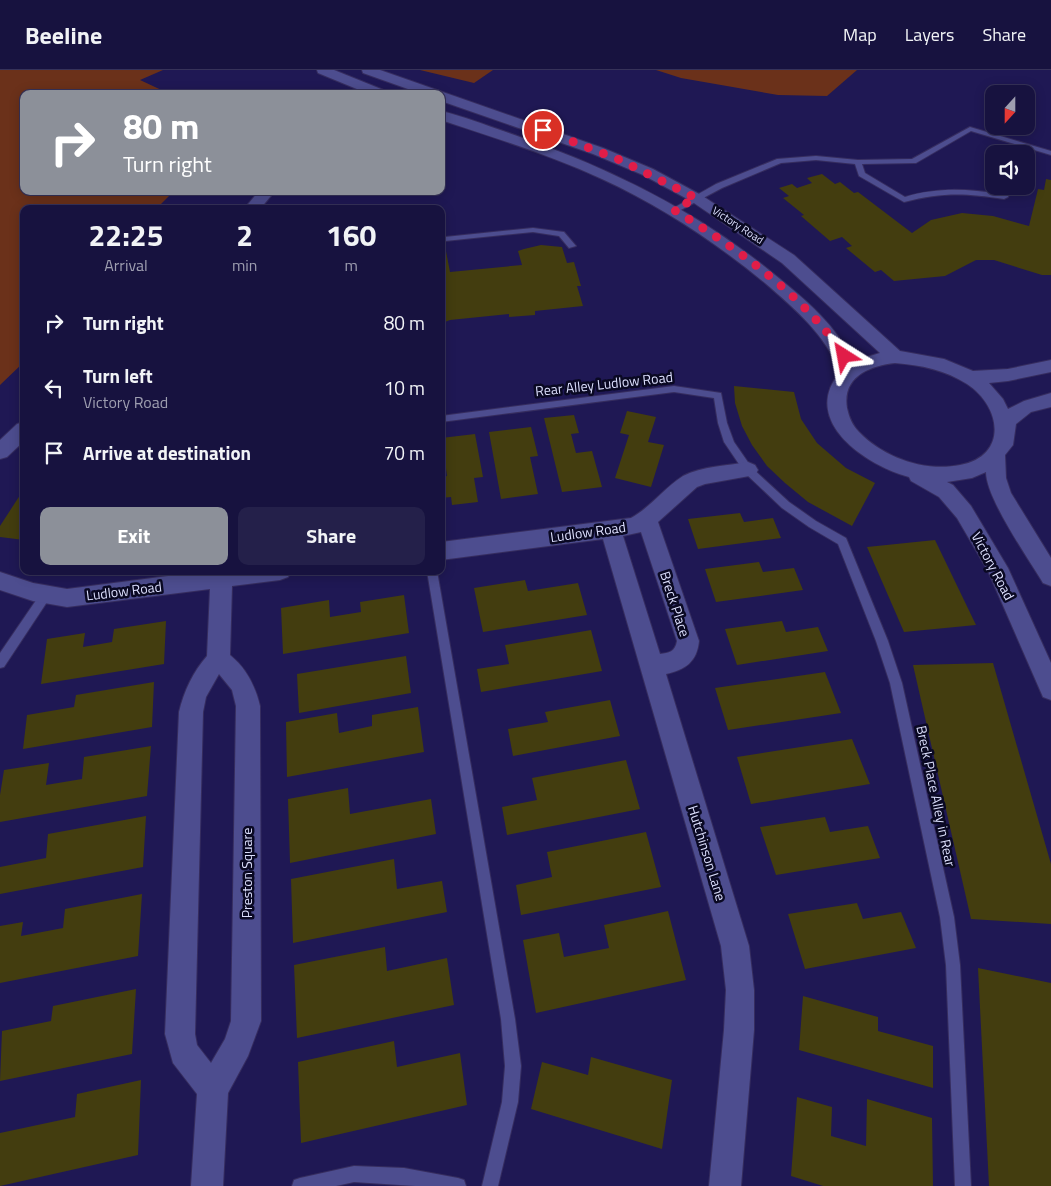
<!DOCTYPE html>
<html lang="en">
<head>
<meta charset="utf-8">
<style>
  body { margin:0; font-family:"Titillium Web",sans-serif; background:#24204a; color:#f1f3f6; height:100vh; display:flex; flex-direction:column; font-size:19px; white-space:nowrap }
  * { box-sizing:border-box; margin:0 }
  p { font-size:16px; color:#9e9eb0 }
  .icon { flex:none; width:28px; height:28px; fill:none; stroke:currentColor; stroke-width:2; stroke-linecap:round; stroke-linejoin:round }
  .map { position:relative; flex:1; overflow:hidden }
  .drawer { position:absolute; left:20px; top:135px; width:425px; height:370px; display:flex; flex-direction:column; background:#17123f; border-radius:10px; box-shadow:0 2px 12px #0003,0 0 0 1px #363259 }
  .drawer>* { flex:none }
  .banner { position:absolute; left:20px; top:20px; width:425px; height:105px; border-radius:10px; box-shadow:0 2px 12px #0003,0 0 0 1px #363259; background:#8c9099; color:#fff; overflow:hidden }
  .needle { width:32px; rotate:201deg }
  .controls { position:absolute; left:985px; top:15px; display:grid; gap:10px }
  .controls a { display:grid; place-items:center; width:50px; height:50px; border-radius:10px; background:#17123f; box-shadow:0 2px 12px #0003,0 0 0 1px #363259; font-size:25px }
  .pin { position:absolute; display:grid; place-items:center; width:42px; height:42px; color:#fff; margin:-21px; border:2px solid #fff; border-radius:50%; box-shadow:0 1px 5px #0007 }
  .me { position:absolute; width:55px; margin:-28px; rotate:326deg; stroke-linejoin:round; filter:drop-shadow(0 0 4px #0008) }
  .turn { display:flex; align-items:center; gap:18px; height:105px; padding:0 20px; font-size:22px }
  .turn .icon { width:65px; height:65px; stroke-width:2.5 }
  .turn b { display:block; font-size:35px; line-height:42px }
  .eta { display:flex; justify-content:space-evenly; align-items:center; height:85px; text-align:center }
  .eta b { font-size:30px; font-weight:700; line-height:35px }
  .button { display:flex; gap:10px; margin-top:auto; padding:10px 20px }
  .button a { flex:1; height:58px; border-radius:10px; background:#8c9099; color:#fff; font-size:20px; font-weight:700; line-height:58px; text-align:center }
  .button a+a { background:#24204a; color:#f1f3f6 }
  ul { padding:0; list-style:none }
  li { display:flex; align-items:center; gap:15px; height:65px; padding:0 20px }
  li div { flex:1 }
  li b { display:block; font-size:19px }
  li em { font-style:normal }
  header { display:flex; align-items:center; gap:30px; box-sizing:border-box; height:70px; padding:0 25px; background:#17123f; border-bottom:1px solid #363259 }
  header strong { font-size:24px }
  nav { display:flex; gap:28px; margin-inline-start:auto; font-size:18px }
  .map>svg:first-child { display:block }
</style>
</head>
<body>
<header>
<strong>Beeline</strong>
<nav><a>Map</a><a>Layers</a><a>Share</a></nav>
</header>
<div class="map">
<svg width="1051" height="1116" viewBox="0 0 1051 1116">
  <rect width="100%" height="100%" fill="#1f1854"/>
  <g fill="#6b311a">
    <path d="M0,0H163L140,10L170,24H24V121H174L156,139H24V292L0,315Z"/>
    <path d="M420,0H493L474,13Z"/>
    <path d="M656,0H857L827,26L778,25L681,8Z"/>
  </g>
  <g fill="#433d0f">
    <path d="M822,104L835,114L840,112L854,123L858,122L912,163L931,150L962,143L993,146L1029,156L1038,119L1044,120L1046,109L1051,110V205H1042L994,190H976L945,206L894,211L881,200L875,202L846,178L852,176L842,167L830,171L801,146L804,145L783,128L789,126L779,118L792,114L797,118L812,113L807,108Z"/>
    <path d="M441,155L450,202L522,195L518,181L524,179L541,175L562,177L567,193L574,192L581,216H577L583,236L535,241V245L509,247V244L450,250L445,252L446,256L441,257Z"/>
    <path d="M734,316L794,322L801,349L817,373L846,398L875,413L852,456L808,432L785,413L767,396L752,375L742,356L735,333Z"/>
    <path d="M627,341L656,347L648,372L664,375L651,417L615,408L629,365L620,363Z"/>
    <path d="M574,345L579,363L571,364L576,383L592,381L602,417L562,422L544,348Z"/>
    <path d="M531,357L538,386L530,387L538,424L501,429L489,362Z"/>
    <path d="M475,364L483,407L474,408L478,432L452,435L451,427L441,428V407L447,406L445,391H441V368Z"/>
    <path d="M24,419V470L0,467V456Z"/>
    <path d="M740,443L744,452L773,448L781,468L698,479L688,449Z"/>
    <path d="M935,470L976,555L904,562L867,477Z"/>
    <path d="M759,492L763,502L794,498L803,520L716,532L705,499Z"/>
    <path d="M525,510L528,521L578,513L587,545L483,562L474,518Z"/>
    <path d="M404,525L409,563L283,584L281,538L329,530L330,547L361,542L360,532Z"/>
    <path d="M166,551L164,594L41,614L47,569L85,563L83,577L112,572L114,559Z"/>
    <path d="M782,551L786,562L818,557L828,581L737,595L725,559Z"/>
    <path d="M591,560L602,601L481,622L477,599L509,594L505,575Z"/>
    <path d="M406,586L411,623L299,643L297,604Z"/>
    <path d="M993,593L1051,794V854L971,849L913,595Z"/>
    <path d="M825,602L841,643L728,660L715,618Z"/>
    <path d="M154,612L152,657L23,679L27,645L74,637L76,625Z"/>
    <path d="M610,630L620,666L513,686L508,659L548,652L545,642Z"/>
    <path d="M418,637L424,682L287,707L286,652L337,643L339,663L372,656V645Z"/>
    <path d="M852,669L870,714L751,734L737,687Z"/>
    <path d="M151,676L147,726L0,752V725L4,700L49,693L46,715L82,709L84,687Z"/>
    <path d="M626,690L640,739L507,765L502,737L537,730L532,708Z"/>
    <path d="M348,718L350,744L431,729L436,764L290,793L288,729Z"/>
    <path d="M146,746L143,797L0,824V797L46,788L48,764Z"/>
    <path d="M825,747L830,762L868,756L880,788L776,805L760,757Z"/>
    <path d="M646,762L661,817L521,845L516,815L552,807L547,782Z"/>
    <path d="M394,789L397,819L442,811L447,842L293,873L291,809Z"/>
    <path d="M142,824L138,886L0,913V856L23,852L21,866L63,858L65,839Z"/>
    <path d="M857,833L863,849L901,842L916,878L805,899L788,844Z"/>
    <path d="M668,841L686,910L536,943L523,870L559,863L564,887L609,878L604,855Z"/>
    <path d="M385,877L387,901L447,888L454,935L297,968L294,895Z"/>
    <path d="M978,898L1051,913V1116H989Z"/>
    <path d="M136,919L132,984L0,1011L2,961L51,951L53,936Z"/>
    <path d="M803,926L878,947V961L933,976V1018L799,980Z"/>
    <path d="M394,971L397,997L460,983L467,1035L301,1073L298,992Z"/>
    <path d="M591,987L672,1010L662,1079L531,1039L542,992L588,1005Z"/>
    <path d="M141,1010L138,1085L0,1116V1063L75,1047L77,1024Z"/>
    <path d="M797,1027L832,1037L831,1066L866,1076L867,1029L932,1048L933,1116H823L791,1106Z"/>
  </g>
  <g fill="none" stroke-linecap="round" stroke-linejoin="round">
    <defs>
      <g id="service">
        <path d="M970,57L1051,81V85L971,61L916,93L862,94L865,103L905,127C938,117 967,119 1001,124L1003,116H1011L1008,127L1004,129C965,123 943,122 904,132L859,106L855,94L816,90L781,93L722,118L677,142L670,140L716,114L777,89L816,86L858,90L912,89Z"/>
        <path d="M533,158L564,162L576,176L569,178L559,166L533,162L445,171L441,169L445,167Z"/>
        <path d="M674,316L721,323L727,353L734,372L752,398L789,432L816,451L846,468L888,571L902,613L954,847L960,895L971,1116H955L946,895L940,847L890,613L876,571L838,474L809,457L782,438L745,403L724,372L718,353L714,328L674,322L441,352V346Z"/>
        <path d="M427,501H437L515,949L521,996L518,1032L498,1116H482L502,1032L505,996L501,949Z"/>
        <path d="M45,521L49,523L50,526L49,529L4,597L0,598V583L41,523Z"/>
        <path d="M354,1096L404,1098L458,1108L464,1110L466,1116H415L354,1112L336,1116H292L294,1110L300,1108Z"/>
      </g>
      <g id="minor">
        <path d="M317,0H334L386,21L387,24H369L318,3Z"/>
        <path d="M362,0H380L603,78L653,99L701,125L794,185L900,281L944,289L973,301L1008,299L1051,290V302L1008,311L989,313L1003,329L1008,339L1024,331L1051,323V337L1031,342L1016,354L1013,375L1005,385L1006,408L1011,423L1051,488V516L1043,513C1028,488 986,428 986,402L972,408L947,412L953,415L971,436L1008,498L1051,593V630L1043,627L988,501L957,448L939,427L911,411L909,407C867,396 799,351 840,302C825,264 795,239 765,213C715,172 661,136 602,109C550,85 495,68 441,50V41C463,46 485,55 506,62C604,95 695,139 775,205C806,230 836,255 853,291L880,283L782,193L691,131L643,105L593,84L441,31V24H422L363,3ZM895,293C921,295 945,300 967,314C1002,337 1008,386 960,395C925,402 884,388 859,362C852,355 849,347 847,338C842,307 869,296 895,293Z"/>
        <path d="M259,121H275L260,139H244Z"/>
        <path d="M24,352V371L7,387L0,389V370L17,354Z"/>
        <path d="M748,392L755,395L758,400L755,405L705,414L697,417L658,452L699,571C697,592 685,600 666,604L749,876L754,920V960L741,1116H709L724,960L726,920L721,876L603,469L441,490V472L631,448C651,437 664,418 683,406C702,396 727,396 748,392ZM641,462L677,571C675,582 669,583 660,584L623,466Z"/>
        <path d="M207,501H291L288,507L280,510L232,516L230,585C246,598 255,615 260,636L261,951L248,986L228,1023L223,1116H191L197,1024L173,993L165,964L179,642C184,621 193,602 207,586L210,519L67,537L33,531L0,520V502L33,513L67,519ZM219,604L232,620L236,636L231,951L225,969L211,993L197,975L195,964L203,642L206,627Z"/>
      </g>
    </defs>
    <use href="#service" stroke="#362d5f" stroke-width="2"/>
    <use href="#minor" stroke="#362d5f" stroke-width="2"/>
    <use href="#service" fill="#4d4d8f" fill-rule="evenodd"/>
    <use href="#minor" fill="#4d4d8f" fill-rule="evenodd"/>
  </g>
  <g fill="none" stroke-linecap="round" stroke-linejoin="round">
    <path stroke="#e11d48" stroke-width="9" stroke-dasharray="0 16.2" d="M543,60L620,90L696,128L674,140C732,175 807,227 844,286"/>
  </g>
  <g text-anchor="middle" stroke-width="5" stroke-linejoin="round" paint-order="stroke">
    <g font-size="11" fill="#dcdffd" stroke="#0a0923">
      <text transform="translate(738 155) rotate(33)" y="4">Victory Road</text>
    </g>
    <g font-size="14" fill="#dcdffd" stroke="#0a0923">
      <text transform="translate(604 314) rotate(-6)" y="5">Rear Alley Ludlow Road</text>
      <text transform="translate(588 462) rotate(-8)" y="5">Ludlow Road</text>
      <text transform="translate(993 496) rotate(62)" y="5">Victory Road</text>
      <text transform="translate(124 521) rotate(-7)" y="5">Ludlow Road</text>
      <text transform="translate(675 534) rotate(72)" y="5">Breck Place</text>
      <text transform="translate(936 726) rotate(78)" y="5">Breck Place Alley in Rear</text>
      <text transform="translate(707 783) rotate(73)" y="5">Hutchinson Lane</text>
      <text transform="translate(247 803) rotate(-90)" y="5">Preston Square</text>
    </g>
  </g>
</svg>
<div class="controls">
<a><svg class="needle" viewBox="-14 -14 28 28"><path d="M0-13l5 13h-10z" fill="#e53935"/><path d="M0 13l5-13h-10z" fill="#9e9eb0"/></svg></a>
<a><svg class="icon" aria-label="sound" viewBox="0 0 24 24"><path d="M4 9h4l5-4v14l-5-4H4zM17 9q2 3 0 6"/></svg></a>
</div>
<div class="pin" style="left:543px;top:60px;background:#d93025"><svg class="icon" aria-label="arrive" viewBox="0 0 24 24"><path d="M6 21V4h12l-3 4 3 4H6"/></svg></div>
<svg class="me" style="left:844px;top:286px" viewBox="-20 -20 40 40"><path d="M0-17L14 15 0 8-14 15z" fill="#e11d48" stroke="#fff" stroke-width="4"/></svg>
<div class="banner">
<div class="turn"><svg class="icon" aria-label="right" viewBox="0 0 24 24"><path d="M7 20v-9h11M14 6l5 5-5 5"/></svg><div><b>80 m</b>Turn right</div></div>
</div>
<section class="drawer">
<div class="eta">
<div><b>22:25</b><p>Arrival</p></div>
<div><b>2</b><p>min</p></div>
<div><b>160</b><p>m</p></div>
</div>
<ul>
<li><svg class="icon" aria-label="right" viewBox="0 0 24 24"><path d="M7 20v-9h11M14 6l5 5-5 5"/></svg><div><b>Turn right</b></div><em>80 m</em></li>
<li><svg class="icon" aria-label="left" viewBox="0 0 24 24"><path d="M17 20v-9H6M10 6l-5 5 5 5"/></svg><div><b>Turn left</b><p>Victory Road</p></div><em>10 m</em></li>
<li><svg class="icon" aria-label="arrive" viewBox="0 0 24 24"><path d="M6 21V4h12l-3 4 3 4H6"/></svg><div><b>Arrive at destination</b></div><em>70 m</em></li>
</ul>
<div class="button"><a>Exit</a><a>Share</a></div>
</section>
</div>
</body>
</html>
